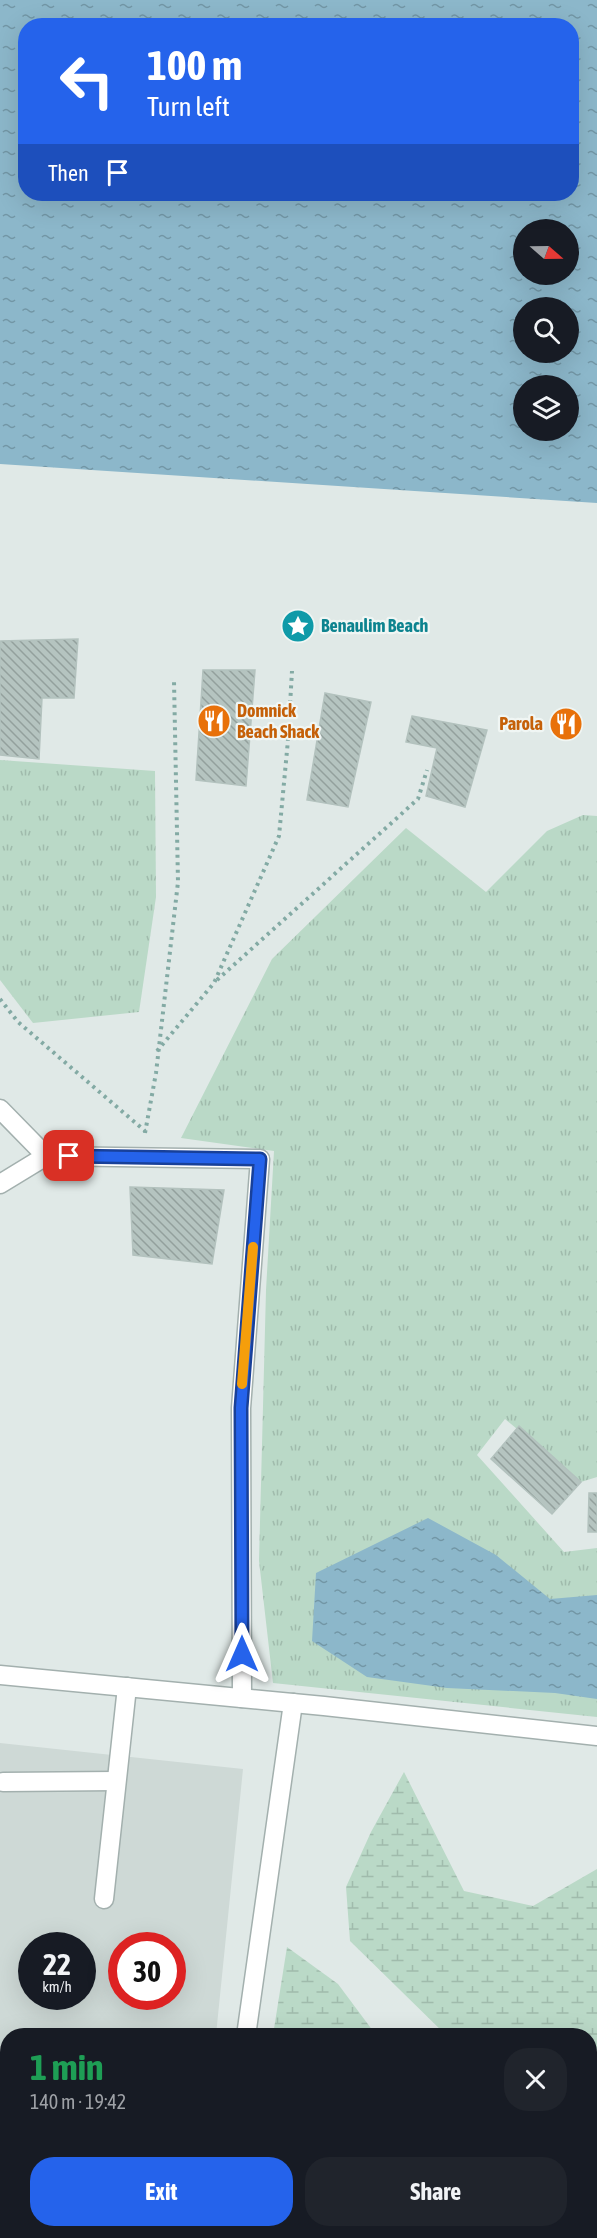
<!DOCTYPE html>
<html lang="en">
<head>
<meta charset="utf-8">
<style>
  body { margin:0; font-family:"Asap Condensed",sans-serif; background:#20242c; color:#f1f3f6; height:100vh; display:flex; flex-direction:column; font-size:22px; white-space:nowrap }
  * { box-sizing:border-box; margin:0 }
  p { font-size:20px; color:#9ea1a6 }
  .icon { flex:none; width:33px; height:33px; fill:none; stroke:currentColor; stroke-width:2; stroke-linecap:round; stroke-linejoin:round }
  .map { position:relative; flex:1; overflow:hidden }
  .side { position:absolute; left:0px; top:2028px; width:597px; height:210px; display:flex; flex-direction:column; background:#171b24; border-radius:24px 24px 0 0; box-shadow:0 6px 24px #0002 }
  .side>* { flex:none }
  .banner { position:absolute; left:18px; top:18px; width:561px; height:183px; border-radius:24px; box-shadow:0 6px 24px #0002; background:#2563eb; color:#fff; overflow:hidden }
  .needle { width:39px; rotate:110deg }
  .buttons { position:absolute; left:513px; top:219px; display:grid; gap:12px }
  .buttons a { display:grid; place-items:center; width:66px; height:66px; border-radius:50%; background:#171b24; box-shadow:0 6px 24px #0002; font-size:30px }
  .speed { position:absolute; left:18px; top:1932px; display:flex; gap:12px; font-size:30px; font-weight:700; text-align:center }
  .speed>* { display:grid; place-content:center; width:78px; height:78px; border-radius:50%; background:#171b24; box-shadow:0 6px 24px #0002; line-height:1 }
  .speed small { font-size:15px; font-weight:400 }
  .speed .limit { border:9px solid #d22; background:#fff; color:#111 }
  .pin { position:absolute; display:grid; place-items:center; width:51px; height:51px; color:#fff; margin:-26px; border-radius:12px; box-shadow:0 3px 9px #0006 }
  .me { position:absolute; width:66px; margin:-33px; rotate:0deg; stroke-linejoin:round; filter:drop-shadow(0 0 4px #0008) }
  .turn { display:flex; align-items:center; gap:21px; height:126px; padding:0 30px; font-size:27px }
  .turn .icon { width:78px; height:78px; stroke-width:2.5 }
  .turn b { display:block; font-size:42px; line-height:51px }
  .then { display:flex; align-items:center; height:57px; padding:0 30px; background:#0003; gap:12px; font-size:22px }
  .round { display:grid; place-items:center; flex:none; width:63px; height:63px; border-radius:24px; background:#20242c }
  .overview { display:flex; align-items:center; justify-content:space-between; height:102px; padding:0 30px }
  h1 { font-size:36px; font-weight:700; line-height:45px; color:#1e9e55 }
  .cta { display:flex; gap:12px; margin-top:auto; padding:12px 30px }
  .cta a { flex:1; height:69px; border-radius:24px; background:#2563eb; color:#fff; font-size:24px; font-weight:700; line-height:69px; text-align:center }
  .cta a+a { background:#20242c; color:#f1f3f6 }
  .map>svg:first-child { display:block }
</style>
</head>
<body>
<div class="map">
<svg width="597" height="2238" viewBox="0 0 597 2238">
  <defs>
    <pattern id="grass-tufts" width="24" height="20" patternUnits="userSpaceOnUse" patternTransform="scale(1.5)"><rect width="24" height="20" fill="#bad9c7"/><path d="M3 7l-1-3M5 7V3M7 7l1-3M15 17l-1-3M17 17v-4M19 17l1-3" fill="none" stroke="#a0bbac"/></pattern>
    <pattern id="wetland-marsh" width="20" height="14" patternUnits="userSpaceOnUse" patternTransform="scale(1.5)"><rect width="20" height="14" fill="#bad9c7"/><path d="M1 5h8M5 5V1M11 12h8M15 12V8" fill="none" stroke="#a0bbac"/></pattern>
    <pattern id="water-ripples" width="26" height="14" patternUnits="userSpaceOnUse" patternTransform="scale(1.5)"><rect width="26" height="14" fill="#8cb7ca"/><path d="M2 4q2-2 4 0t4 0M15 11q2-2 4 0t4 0" fill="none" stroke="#7296a5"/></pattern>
    <pattern id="building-back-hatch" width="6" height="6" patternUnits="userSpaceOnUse" patternTransform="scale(1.5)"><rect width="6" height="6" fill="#b5c4c0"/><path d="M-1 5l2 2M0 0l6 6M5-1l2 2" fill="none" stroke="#93a09d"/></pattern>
  </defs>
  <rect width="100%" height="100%" fill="#e0e9e7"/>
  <path fill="#ced9d6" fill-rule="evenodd" d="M0,1743L243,1769L216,2035L8,2036V2230L192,2231L191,2238H0ZM32,1946H82V1996H32ZM122,1946H172V1996H122Z"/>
  <g fill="url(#grass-tufts)">
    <path d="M0,760L155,771L156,897L139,1012L33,1023L0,980Z"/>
    <path d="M583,815L597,816V1477L581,1482L505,1419L477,1455L564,1552L597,1548V1717L273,1683L259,1561L266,1290L274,1151L181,1138L272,959L406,828L486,892L547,831Z"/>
  </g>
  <g fill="url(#wetland-marsh)">
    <path d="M404,1772L464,1891L533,1906L597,1869V2106L590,2104V2036L446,2035L350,1941L346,1887L371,1832Z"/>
    <path d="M287,1947L338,1984L376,2035H273Z"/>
    <path d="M590,2151L597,2154V2238H243L244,2230H590Z"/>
  </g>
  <g fill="url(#water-ripples)" fill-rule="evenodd">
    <path d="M0,0H597V503L0,464ZM26,26H572V194H26ZM524,230H568V274H524ZM524,308H568V352H524ZM524,386H568V430H524Z"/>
    <path d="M428,1518L496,1555L550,1599L597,1595V1699L555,1693L447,1688L367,1677L312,1641L316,1573Z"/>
  </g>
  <g fill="url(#building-back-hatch)" stroke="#b3c2be" stroke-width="1.5">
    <path d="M78,639L74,698H42L39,759L0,755V641Z"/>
    <path d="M203,670H255L246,786L196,780Z"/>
    <path d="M325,693L371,702L348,807L307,800Z"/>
    <path d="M412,716L487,730L465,807L426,796L437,748L406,742Z"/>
    <path d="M130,1187L224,1190L212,1264L133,1255Z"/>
    <path d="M519,1426L581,1482L552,1514L491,1459Z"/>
    <path d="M589,1493H597V1532H588Z"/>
    <path d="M52,2230H130L129,2238H51Z"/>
  </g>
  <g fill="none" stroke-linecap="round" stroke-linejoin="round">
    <defs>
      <g id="service">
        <path d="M246,2036L293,1703"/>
        <path d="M223,2238V2230"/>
      </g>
      <g id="minor">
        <path d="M0,1109L46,1156"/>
        <path d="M0,1184L46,1156L260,1159L241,1408L242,1698"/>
        <path d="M0,1675L324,1706L597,1736"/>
        <path d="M3,1782L116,1781"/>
        <path d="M104,1899L127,1687"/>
      </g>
    </defs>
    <use href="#service" stroke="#a3b0ae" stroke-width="21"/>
    <use href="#minor" stroke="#a3b0ae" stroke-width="21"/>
    <g stroke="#83aaa4" stroke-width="4" stroke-dasharray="3 4.5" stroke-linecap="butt">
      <path d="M217,980L418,799L427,770"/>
      <path d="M0,999L18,1022L145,1131"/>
      <path d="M157,1051L214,983L279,836L288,740L292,671"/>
      <path d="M145,1133L156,1073L178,882L174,681"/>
    </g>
    <use href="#service" stroke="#fff" stroke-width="18"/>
    <use href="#minor" stroke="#fff" stroke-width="18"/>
  </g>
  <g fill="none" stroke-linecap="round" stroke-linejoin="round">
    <defs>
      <path id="route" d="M69,1156L260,1159L241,1408L242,1654"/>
    </defs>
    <use href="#route" stroke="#184099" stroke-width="15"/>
    <use href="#route" stroke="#2563eb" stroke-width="10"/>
    <path stroke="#f59e0b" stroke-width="10" d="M242,1384L253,1247"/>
  </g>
  <defs>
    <symbol id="sight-disc" viewBox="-11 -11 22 22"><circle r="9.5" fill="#0f9aa8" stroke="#f0f6f4"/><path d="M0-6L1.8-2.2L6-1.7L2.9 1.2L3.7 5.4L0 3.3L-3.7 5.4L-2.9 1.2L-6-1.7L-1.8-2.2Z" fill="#fff"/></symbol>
    <symbol id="restaurant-disc" viewBox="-11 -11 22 22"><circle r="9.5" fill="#e8710a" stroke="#f0f6f4"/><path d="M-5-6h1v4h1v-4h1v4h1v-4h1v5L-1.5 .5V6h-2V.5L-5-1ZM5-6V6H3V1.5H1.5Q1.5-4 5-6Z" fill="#fff"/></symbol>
  </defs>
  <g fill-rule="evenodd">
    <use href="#sight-disc" x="279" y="607" width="38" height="38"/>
    <use href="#restaurant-disc" x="195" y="702" width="38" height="38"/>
    <use href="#restaurant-disc" x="547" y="705" width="38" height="38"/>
  </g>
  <g text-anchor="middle" stroke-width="4.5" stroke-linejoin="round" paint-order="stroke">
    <g font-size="18" font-weight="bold" fill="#0d838f" stroke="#f0f6f4" text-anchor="start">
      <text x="321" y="632">Benaulim Beach</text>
    </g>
    <g font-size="18" font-weight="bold" fill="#c56008" stroke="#f0f6f4" text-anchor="start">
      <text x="237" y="717">Domnick<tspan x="237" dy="21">Beach Shack</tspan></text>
      <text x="543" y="730" text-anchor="end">Parola</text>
    </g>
  </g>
</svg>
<div class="buttons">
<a><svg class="needle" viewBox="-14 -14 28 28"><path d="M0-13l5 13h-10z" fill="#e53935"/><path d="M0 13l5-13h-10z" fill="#9ea1a6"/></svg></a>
<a><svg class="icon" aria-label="search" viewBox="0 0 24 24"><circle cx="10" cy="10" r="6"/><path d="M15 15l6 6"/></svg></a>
<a><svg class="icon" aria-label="layers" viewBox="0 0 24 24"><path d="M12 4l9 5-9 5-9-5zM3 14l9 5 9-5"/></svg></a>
</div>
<div class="speed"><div>22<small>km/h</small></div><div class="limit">30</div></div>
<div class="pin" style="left:69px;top:1156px;background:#d93025"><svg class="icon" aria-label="arrive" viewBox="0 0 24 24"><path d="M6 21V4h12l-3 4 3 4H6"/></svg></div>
<svg class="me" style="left:242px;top:1654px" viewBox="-20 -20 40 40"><path d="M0-17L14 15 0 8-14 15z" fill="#2563eb" stroke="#fff" stroke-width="4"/></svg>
<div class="banner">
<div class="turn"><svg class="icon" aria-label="left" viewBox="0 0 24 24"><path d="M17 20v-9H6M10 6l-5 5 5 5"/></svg><div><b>100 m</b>Turn left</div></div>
<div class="then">Then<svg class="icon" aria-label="arrive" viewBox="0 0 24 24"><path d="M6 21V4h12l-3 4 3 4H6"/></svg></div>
</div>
<section class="side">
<div class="overview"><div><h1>1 min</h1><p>140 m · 19:42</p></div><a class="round"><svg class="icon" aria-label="close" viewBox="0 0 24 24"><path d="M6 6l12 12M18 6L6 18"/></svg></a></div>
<div class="cta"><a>Exit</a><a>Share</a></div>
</section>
</div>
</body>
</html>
